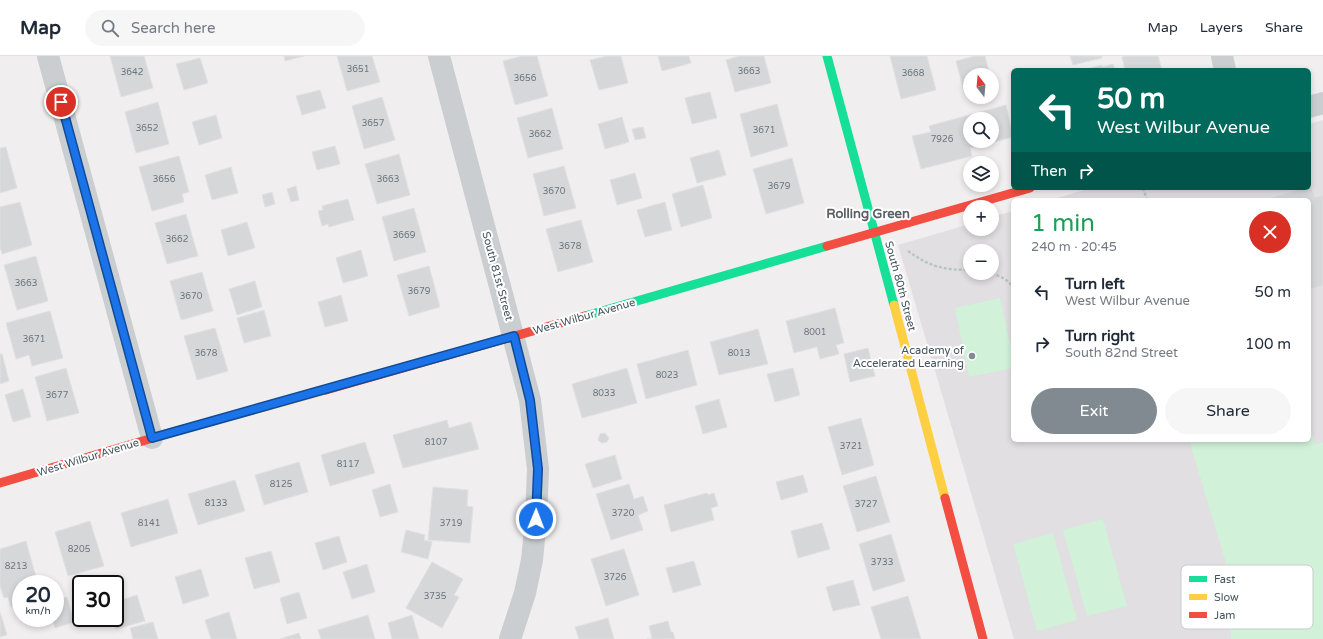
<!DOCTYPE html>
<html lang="en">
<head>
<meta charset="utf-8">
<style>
  body { margin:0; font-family:"Varela Round",sans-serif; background:#f6f6f7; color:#1f2937; height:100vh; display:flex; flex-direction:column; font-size:15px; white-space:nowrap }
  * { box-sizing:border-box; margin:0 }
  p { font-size:13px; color:#747a83 }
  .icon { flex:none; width:22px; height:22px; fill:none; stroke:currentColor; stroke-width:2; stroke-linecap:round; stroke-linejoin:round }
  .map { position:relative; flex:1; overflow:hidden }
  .panel { position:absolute; left:1011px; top:142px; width:300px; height:244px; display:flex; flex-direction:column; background:#fff; border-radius:6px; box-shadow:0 2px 6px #0003 }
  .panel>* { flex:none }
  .banner { position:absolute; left:1011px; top:12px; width:300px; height:122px; border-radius:6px; box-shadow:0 2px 6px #0003; background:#00695c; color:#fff; overflow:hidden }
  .needle { width:26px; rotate:344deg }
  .buttons { position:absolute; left:963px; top:12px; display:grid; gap:8px }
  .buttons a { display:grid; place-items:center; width:36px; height:36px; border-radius:50%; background:#fff; box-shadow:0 2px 6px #0003; font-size:20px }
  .speed { position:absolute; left:12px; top:519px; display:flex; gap:8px; font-size:20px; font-weight:700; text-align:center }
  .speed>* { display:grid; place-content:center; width:52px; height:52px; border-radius:50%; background:#fff; box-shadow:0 2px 6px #0003; line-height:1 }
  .speed small { font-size:10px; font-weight:400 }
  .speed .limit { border:2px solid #111; border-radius:6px; background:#fff; color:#111 }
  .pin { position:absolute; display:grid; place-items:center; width:34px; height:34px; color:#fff; margin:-17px; border:2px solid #fff; border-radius:50%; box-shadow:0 1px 4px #0007 }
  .me { position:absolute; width:44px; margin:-22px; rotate:1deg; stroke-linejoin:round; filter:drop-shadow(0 0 3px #0008) }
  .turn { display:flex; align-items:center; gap:14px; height:84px; padding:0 20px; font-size:18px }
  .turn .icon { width:52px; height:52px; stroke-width:2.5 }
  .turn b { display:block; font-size:28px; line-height:34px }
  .then { display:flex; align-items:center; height:38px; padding:0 20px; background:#0003; gap:8px; font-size:15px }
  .round { display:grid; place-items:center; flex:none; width:42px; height:42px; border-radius:21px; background:#f6f6f7 }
  .summary { display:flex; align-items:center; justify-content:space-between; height:68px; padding:0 20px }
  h1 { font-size:24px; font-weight:600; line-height:30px; color:#1e9e55 }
  .action { display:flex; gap:8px; margin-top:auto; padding:8px 20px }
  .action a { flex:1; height:46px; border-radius:24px; background:#808a90; color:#fff; font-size:16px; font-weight:600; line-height:46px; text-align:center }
  .action a+a { background:#f6f6f7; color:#1f2937 }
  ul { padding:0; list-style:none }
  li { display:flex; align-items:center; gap:12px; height:52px; padding:0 20px }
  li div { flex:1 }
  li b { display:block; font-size:15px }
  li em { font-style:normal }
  header { display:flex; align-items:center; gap:24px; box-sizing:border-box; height:56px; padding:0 20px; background:#fff; border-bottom:1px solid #e0e1e3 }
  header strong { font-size:19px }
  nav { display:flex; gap:22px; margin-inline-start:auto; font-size:14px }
  .search { width:280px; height:36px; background:#f6f6f7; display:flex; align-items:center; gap:10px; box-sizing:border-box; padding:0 14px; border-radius:22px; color:#747a83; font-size:15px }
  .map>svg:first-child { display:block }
</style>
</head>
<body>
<header>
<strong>Map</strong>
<div class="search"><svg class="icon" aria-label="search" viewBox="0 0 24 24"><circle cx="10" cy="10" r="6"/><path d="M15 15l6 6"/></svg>Search here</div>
<nav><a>Map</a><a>Layers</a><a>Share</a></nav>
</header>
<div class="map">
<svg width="1323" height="583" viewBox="0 0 1323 583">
  <rect width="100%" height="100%" fill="#f0eeef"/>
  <path fill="#e1dfe1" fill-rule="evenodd" d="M1323,64V583H1014L898,189L970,168V173H992V161L1013,155V384H1309V144H1050L1091,132H1309V68ZM970,195H992V217H970Z"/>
  <g fill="#d1f1d9">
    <path d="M1000,242L1013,301V312L969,321L955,252Z"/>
    <path d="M1309,367L1315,389L1323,386V583H1231L1228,541L1231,524L1189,384H1309Z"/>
    <path d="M1103,463L1127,550L1087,560L1063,474Z"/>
    <path d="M1053,477L1077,564L1037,575L1013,488Z"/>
  </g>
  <g fill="#d6d7d9" stroke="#e1e0e2" fill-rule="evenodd">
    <path d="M110,0H144L153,32L121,41Z"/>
    <path d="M284,0H304L285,5Z"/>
    <path d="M337,0H372L380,26L347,35Z"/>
    <path d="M522,0H537L548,40L515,49L503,5Z"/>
    <path d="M607,0H621L628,27L599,34L590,4Z"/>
    <path d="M658,0H689L691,7L662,15Z"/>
    <path d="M739,0H764L771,27L735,36L726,4Z"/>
    <path d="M890,0H927L936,34L901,43Z"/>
    <path d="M975,0H985L990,19H970V37L965,39L956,5Z"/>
    <path d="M1070,0H1102V2L1073,9Z"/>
    <path d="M1126,0H1158L1162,14H1125L1122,1Z"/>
    <path d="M200,2L208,27L184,34L176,8Z"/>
    <path d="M1113,8L1115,14H1083L1102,9V11Z"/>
    <path d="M320,34L326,52L302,59L296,40Z"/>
    <path d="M710,36L717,62L692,68L685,42Z"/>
    <path d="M382,41L395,84L364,93L352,50Z"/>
    <path d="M158,46L169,88L136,97L125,56Z"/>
    <path d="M777,48L788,90L751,101L740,58Z"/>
    <path d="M1006,49L1013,81L970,92L972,100L921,113L912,80L931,76L929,70ZM970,63H992V85H970Z"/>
    <path d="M552,52L563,93L528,102L517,62Z"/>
    <path d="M216,59L222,82L199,89L192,66Z"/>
    <path d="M622,61L629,86L605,93L598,68Z"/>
    <path d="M643,71L646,82L635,84L632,73Z"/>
    <path d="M335,90L340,108L317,114L312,96Z"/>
    <path d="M6,91L17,132L0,137V92Z"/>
    <path d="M719,94L726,119L697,127L690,102Z"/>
    <path d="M399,98L410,139L377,148L365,108Z"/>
    <path d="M179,100L189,136L182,138L184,146L152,155L139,111Z"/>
    <path d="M792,102L804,147L766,158L753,113Z"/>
    <path d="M564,110L576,152L544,160L533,118Z"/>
    <path d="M231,111L238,137L212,144L205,119Z"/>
    <path d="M635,117L642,142L617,149L610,124Z"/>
    <path d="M703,129L712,162L681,171L672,138Z"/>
    <path d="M296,130L299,144L291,146L287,133Z"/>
    <path d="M1309,130H1311L1315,141L1323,139V230L1309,234V144H1262L1303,132H1309Z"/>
    <path d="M272,136L275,148L265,151L262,139Z"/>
    <path d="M348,143L354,164L329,171L328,168L322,170L318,155L323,154L322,150Z"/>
    <path d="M20,146L32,189L2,198L0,191V151Z"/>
    <path d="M665,146L672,174L645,181L637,154Z"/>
    <path d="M414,152L426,196L394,205L382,161Z"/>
    <path d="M186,158L198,200L167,208L155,167Z"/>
    <path d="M581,164L593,206L558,216L546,173Z"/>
    <path d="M247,166L255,192L228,200L221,174Z"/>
    <path d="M361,194L368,220L343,227L336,202Z"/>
    <path d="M36,200L48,245L17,254L4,209Z"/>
    <path d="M429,210L440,251L409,260L397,219Z"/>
    <path d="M202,216L213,255L181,264L170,225Z"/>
    <path d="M255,225L262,251L237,259L229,233Z"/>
    <path d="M341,239L348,265L325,271L318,246Z"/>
    <path d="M835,252L844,287L836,289L839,298L820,303L817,291L794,297L786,265Z"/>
    <path d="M264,254L271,280L244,287L237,262Z"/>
    <path d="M50,255L63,302L32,310L29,299L16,303L6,267Z"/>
    <path d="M215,272L228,315L197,324L184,280Z"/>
    <path d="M758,273L768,308L719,319L710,286Z"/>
    <path d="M868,292L875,320L850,326L844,298Z"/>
    <path d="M688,294L697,329L646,343L637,308Z"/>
    <path d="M0,298H2L9,325L0,328Z"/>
    <path d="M66,312L79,357L47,365L35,321Z"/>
    <path d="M627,312L637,347L582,362L572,328Z"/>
    <path d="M793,312L800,339L775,346L767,318Z"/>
    <path d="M23,333L31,361L13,366L5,339Z"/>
    <path d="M719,343L727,371L703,378L695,350Z"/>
    <path d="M861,362L874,409L842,419L828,371Z"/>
    <path d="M447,364L449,372L471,366L479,393L403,412L393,379Z"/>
    <path d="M605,377L609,382L607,386L602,387L598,384L600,378Z"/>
    <path d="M365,386L375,417L330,430L321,399Z"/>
    <path d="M615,399L622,423L593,432L585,408Z"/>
    <path d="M299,406L308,436L264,449L255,419Z"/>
    <path d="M803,419L808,436L781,444L776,426Z"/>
    <path d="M876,420L890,466L857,476L843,430Z"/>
    <path d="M235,424L245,455L198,469L188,438Z"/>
    <path d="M390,428L398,456L380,461L372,434Z"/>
    <path d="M629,428L634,443L643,440L648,455L638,459L643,474L611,484L596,438Z"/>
    <path d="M433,431L468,434L467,450L473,451L470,487L428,484Z"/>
    <path d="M707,437L708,439L714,437L718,450L711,452L714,464L671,476L664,449Z"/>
    <path d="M168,443L178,477L131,491L121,457Z"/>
    <path d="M90,465L104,510L68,520L55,476Z"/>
    <path d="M822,467L830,493L798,502L791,475Z"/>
    <path d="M406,474L425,479L424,484L432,486L428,503L401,496Z"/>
    <path d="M891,478L905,525L873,535L859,488Z"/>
    <path d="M339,480L347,506L323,514L315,487Z"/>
    <path d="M26,485L38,528H21V548L11,551L8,541L4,542L0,530V493Z"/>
    <path d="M624,493L639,539L606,550L591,503Z"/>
    <path d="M271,495L280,526L254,533L245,502Z"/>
    <path d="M694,505L701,529L673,537L666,512Z"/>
    <path d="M432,506L463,523L454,539L459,541L442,572L406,552Z"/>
    <path d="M367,508L375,536L352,543L343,516Z"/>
    <path d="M201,513L209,540L183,548L175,521Z"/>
    <path d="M853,524L860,549L833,555L826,531Z"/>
    <path d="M299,536L307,562L287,568L280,542Z"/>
    <path d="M137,539L145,565L116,573L113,562H115V546Z"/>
    <path d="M908,540L921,583H881L871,551Z"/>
    <path d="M67,541L74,566L55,572L52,562H55V545Z"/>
    <path d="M0,556L7,579L0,581Z"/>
    <path d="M229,556L237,583H211L205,564Z"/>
    <path d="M368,559L375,583H321L318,574Z"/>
    <path d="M412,559L419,583H392L388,567Z"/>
    <path d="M608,562L614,583H579L575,571Z"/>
    <path d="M668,565L671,576H673L675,583H647L652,582L649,570Z"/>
    <path d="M153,566L158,583H133L130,572Z"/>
    <path d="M299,577L301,583H280Z"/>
  </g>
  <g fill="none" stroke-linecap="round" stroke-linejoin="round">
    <g stroke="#b7c5bf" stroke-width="2.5" stroke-dasharray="3 2" stroke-linecap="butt">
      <path d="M1143,132L1147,144"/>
      <path d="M908,195C930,211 944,214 970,214"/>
      <path d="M992,217L1005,223L1013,230"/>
    </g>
    <g stroke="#caced0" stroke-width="22">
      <path d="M48,0L152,382"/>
      <path d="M439,0L530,344L538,413L536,463L532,504L525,537L510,583"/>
      <path d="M1222,0L1225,14"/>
      <path d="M1309,51L1323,47"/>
    </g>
    <g stroke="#16e098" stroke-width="9">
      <path d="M827,0L894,249"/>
      <path d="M585,260L827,190"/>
    </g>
    <g stroke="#ffcf43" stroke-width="9">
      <path d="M894,249L945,442"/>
      <path d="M180,374L326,334"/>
    </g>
    <g stroke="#f24e42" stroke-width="9">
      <path d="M827,190L1030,132"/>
      <path d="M326,334L585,260"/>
      <path d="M0,427L180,374"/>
      <path d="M945,442L983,583"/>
    </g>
  </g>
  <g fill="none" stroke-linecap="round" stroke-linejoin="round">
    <defs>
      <path id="route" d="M61,46L152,382L514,280L530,344L538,413L536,463"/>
    </defs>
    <use href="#route" stroke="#114b97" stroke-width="10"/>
    <use href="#route" stroke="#1a73e8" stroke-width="7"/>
  </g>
  <circle fill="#808a90" stroke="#fff" stroke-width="1.5" cx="972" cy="300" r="4"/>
  <g text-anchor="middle" stroke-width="4" stroke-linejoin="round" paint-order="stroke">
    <g font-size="9" fill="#6a767d">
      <text x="358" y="16">3651</text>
      <text x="749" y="18">3663</text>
      <text x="132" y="19">3642</text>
      <text x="913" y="20">3668</text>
      <text x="525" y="25">3656</text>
      <text x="373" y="70">3657</text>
      <text x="147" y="75">3652</text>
      <text x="764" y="77">3671</text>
      <text x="540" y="81">3662</text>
      <text x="942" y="86">7926</text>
      <text x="164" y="126">3656</text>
      <text x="388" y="126">3663</text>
      <text x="779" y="133">3679</text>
      <text x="554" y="138">3670</text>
      <text x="404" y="182">3669</text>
      <text x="177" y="186">3662</text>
      <text x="570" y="193">3678</text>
      <text x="26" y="230">3663</text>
      <text x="419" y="238">3679</text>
      <text x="191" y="243">3670</text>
      <text x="815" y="279">8001</text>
      <text x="34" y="286">3671</text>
      <text x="206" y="300">3678</text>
      <text x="739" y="300">8013</text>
      <text x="667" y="322">8023</text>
      <text x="604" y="340">8033</text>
      <text x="57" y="342">3677</text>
      <text x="436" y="389">8107</text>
      <text x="851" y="393">3721</text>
      <text x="348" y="411">8117</text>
      <text x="281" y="431">8125</text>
      <text x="216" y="450">8133</text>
      <text x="866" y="451">3727</text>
      <text x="623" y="460">3720</text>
      <text x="149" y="470">8141</text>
      <text x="451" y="470">3719</text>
      <text x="79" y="496">8205</text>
      <text x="882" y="509">3733</text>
      <text x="16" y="513">8213</text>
      <text x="615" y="524">3726</text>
      <text x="435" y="543">3735</text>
    </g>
    <g font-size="11" fill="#44545d" stroke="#fff">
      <text transform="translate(498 220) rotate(75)" y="4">South 81st Street</text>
      <text transform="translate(901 230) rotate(75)" y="4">South 80th Street</text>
      <text transform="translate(584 260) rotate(-16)" y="4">West Wilbur Avenue</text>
      <text transform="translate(88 401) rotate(-17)" y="4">West Wilbur Avenue</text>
    </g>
    <g font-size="11" fill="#44545d" stroke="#fff" text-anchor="end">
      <text x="964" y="298">Academy of<tspan x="964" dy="13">Accelerated Learning</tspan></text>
    </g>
    <g font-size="13" font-weight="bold" fill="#5a5f63" stroke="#fff">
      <text x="868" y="162">Rolling Green</text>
    </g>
  </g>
  <rect x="1181" y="509" width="132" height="64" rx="6" fill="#fff" stroke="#c7ccce" stroke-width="1"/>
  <rect x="1189" y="520" width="18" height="6" fill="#16e098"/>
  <rect x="1189" y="538" width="18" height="6" fill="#ffcf43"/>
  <rect x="1189" y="556" width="18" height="6" fill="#f24e42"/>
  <g font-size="11" fill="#44545d">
    <text x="1214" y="527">Fast</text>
    <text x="1214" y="545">Slow</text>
    <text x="1214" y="563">Jam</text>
  </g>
</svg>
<div class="buttons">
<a><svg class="needle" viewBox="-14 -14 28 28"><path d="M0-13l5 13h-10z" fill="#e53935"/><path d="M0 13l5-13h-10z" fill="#747a83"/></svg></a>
<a><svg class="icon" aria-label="search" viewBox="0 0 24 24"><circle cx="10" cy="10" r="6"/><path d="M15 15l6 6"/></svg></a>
<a><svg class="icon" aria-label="layers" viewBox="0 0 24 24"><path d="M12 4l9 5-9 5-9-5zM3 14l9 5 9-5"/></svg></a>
<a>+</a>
<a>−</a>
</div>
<div class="speed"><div>20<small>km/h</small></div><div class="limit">30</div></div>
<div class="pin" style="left:61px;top:46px;background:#d93025"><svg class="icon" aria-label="arrive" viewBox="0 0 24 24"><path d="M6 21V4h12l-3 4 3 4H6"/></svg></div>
<svg class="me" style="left:536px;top:463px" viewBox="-20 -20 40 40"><circle r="17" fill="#1a73e8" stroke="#fff" stroke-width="3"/><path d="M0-11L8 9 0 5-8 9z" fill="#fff"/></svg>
<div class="banner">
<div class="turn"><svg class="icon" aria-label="left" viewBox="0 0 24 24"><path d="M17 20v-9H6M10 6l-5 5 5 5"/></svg><div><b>50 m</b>West Wilbur Avenue</div></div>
<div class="then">Then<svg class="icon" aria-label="right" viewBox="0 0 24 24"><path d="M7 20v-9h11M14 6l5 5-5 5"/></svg></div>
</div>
<section class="panel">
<div class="summary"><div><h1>1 min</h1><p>240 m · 20:45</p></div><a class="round" style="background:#d93025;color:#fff"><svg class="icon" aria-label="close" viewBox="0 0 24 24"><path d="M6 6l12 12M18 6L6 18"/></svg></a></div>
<ul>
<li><svg class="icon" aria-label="left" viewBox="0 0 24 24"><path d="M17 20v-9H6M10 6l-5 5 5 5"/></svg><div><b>Turn left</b><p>West Wilbur Avenue</p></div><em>50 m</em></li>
<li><svg class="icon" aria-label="right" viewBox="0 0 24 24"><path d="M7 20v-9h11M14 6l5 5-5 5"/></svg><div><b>Turn right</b><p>South 82nd Street</p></div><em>100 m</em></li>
</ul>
<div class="action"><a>Exit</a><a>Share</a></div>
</section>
</div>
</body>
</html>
